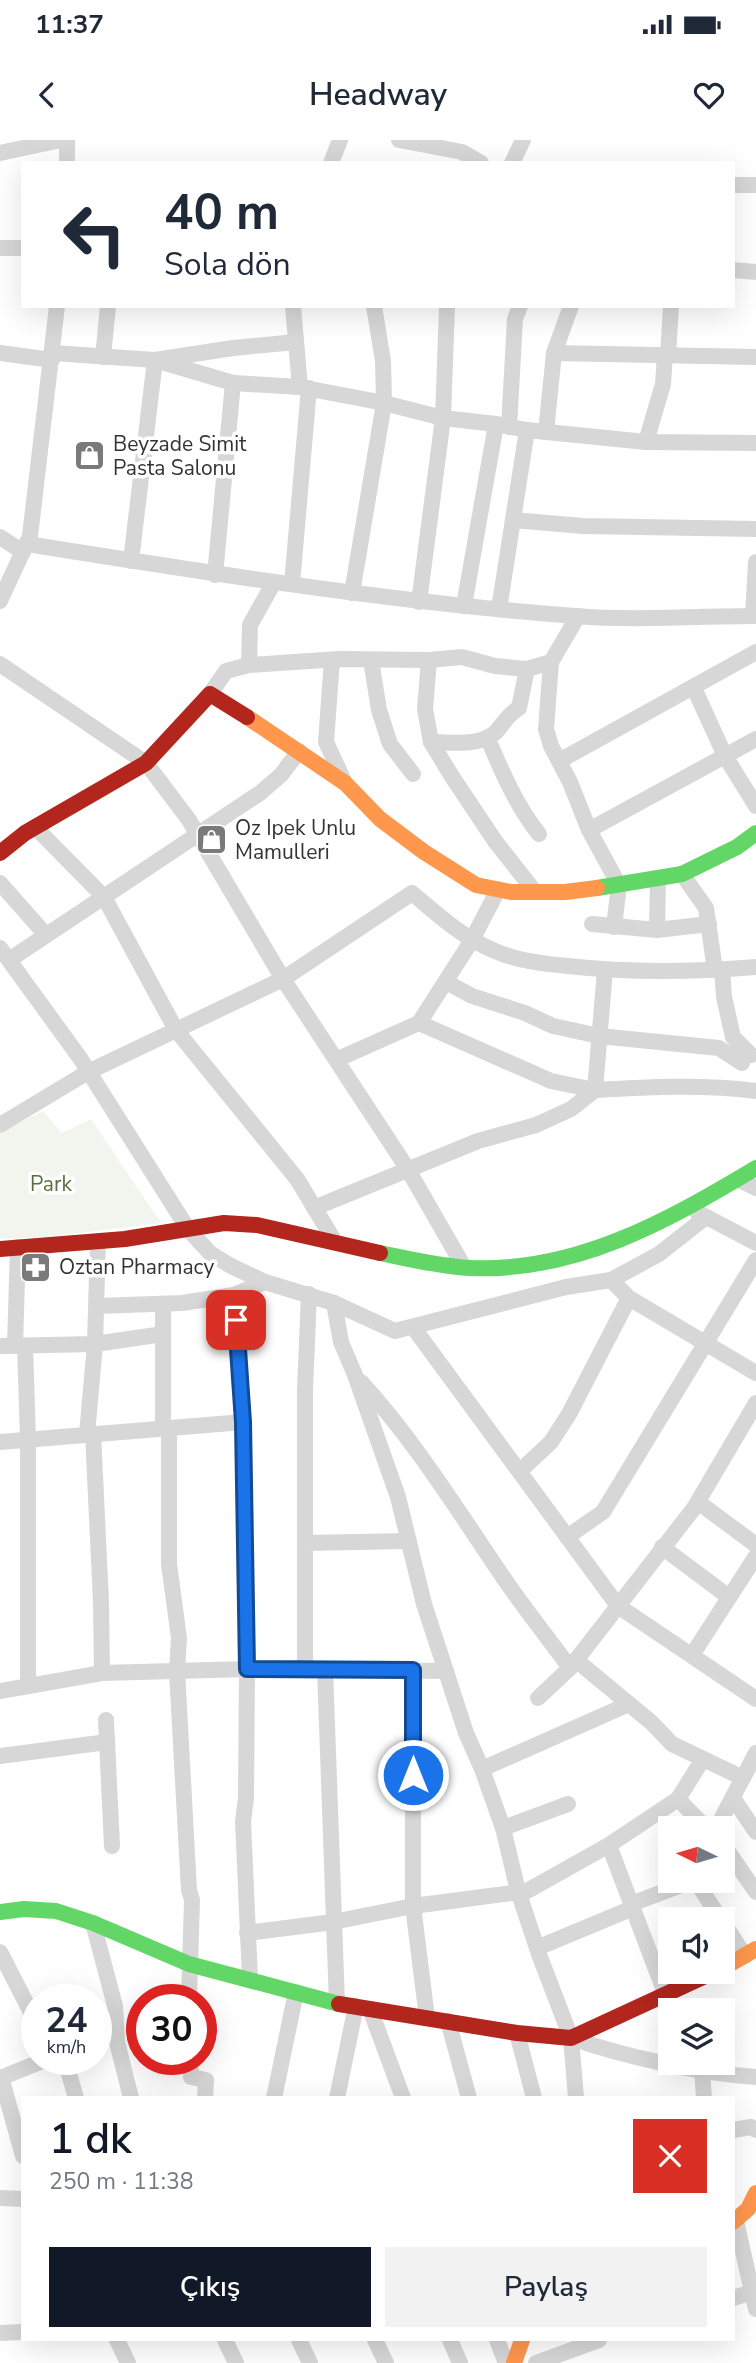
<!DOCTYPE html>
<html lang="tr">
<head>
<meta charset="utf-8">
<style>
  body { margin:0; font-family:"Nunito Sans",sans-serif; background:#f2f2f3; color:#1f2937; height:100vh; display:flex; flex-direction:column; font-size:26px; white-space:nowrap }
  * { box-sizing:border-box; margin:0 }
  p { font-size:23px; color:#747a83 }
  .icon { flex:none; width:38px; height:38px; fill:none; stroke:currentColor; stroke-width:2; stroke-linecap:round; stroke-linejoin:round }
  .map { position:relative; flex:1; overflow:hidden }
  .panel { position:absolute; left:21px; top:1956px; width:714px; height:245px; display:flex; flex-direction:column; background:#fff; border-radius:0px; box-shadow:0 7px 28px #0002 }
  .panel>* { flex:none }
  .top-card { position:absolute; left:21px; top:21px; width:714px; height:147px; border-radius:0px; box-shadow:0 7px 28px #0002; background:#fff; color:#1f2937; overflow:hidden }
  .needle { width:46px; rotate:275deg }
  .fabs { position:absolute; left:658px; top:1676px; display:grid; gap:14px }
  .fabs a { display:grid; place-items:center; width:77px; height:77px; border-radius:0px; background:#fff; box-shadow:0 7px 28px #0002; font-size:35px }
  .speed { position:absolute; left:21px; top:1844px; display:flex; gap:14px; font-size:35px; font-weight:700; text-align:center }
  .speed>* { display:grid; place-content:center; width:91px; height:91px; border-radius:50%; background:#fff; box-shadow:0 7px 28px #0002; line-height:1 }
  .speed small { font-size:18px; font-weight:400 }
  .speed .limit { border:10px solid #d22; background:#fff; color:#111 }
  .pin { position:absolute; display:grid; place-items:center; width:60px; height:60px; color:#fff; margin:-30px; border-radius:14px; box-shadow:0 4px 10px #0006 }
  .me { position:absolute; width:77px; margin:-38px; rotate:0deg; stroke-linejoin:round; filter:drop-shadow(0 0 5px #0008) }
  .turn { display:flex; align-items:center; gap:24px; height:147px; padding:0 28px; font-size:32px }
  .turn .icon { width:91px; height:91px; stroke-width:2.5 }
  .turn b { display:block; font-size:49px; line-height:60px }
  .round { display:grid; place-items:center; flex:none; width:74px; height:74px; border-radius:0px; background:#f2f2f3 }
  .head { display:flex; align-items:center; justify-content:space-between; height:119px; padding:0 28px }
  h1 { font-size:42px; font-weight:600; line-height:52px; color:#111827 }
  .cta { display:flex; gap:14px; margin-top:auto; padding:14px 28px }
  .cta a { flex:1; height:80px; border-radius:0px; background:#111827; color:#fff; font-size:28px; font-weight:600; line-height:80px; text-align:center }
  .cta a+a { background:#f2f2f3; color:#1f2937 }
  .status { display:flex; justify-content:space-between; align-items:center; height:49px; padding:0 35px; background:#fff; direction:ltr }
  .status svg { height:19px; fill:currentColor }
  header { display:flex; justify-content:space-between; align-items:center; height:91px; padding:0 28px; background:#fff; font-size:32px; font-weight:600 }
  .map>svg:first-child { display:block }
</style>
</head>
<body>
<div class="status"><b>11:37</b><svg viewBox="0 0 49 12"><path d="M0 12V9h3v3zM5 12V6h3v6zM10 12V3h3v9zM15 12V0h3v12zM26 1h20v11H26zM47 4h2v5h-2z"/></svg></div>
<header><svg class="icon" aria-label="back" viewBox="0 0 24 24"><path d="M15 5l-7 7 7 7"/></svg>Headway<svg class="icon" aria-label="heart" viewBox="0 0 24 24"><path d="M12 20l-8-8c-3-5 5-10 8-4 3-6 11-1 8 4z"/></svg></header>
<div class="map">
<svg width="756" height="2223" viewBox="0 0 756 2223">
  <rect width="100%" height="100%" fill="#fff"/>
  <path fill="#f1f5ed" d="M43,971L62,993L91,979L161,1083L45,1097L0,1099V993Z"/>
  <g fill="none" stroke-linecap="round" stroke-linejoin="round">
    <g stroke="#d7d7d7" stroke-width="16">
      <path d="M399,0L462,12L481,23"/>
      <path d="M0,13L61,0"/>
      <path d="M67,23V0"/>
      <path d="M331,23L340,0"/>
      <path d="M512,23L523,0"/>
      <path d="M733,45H756"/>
      <path d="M0,108H23"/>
      <path d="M733,130L756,132"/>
      <path d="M293,166L300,247"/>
      <path d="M0,213L52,220"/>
      <path d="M53,213L155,220L233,243L300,247L384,263L443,278L496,284L527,290L646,302L756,303"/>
      <path d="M554,213L756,217"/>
      <path d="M668,215L671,166"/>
      <path d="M103,217L108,166"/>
      <path d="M509,287L515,179L520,166"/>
      <path d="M546,292L554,213L571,166"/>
      <path d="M646,302L663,244L665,215"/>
      <path d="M513,380L583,386L756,389"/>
      <path d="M0,397L23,412"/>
      <path d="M27,404C209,433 391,462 575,476C635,481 696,476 756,476"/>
      <path d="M131,421L155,220L233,208L296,202"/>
      <path d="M215,435L233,243"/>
      <path d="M292,444L309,248"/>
      <path d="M352,453L384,263L383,221L374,166"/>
      <path d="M0,461L30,396L57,166"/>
      <path d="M419,462L443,278L447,166"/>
      <path d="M464,466L496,284"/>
      <path d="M499,469L527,290"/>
      <path d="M753,476L756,422"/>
      <path d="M332,520L326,602L344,641"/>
      <path d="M371,520L379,570L390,604L413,634"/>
      <path d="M429,520L425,569L431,602L451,635L495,701L535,752"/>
      <path d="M551,522L546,589L551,606L570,642L589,690L619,745L614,787"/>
      <path d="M0,524L146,623L189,680L283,839L407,1028L464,1127"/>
      <path d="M249,525L250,485L274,442"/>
      <path d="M694,548L725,616L756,666"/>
      <path d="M210,554L226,531L249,525L339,519L429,520L462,517L495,526L527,529L551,522L578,476"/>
      <path d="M488,599C502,632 516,665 539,694"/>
      <path d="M431,602C452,602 479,607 496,592C504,583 508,574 519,568L527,529"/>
      <path d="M559,621L756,512"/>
      <path d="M35,687L104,757L176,890L297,1039L335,1102"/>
      <path d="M589,690L756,599"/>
      <path d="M682,734L706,768L715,830"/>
      <path d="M0,743L46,795"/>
      <path d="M592,784L657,790L709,784"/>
      <path d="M657,790L658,739"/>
      <path d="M0,808L80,918L188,1089L210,1113L231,1126L265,1142L334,1163L395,1191L566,1147L611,1140"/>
      <path d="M9,820L260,653L281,635L299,611"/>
      <path d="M605,830L595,950C649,947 702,944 756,951"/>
      <path d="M722,830L724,857L733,897L751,915"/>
      <path d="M446,842L472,856L525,873L553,886L599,896L719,908L742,923"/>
      <path d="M419,883L472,800L498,750"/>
      <path d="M0,985L88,932L283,839L412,753C438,775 463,798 495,811C517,821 544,824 568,826C630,833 694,832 756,827"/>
      <path d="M738,1039L756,1048"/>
      <path d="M314,1068L478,1001L536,985L571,969L595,950L551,941L419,883L338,919"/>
      <path d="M697,1072L756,1103"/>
      <path d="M706,1077L659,1114L611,1140L629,1158L756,1233"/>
      <path d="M234,1155L243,1282"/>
      <path d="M334,1163L341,1202L355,1235L398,1357L424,1464L466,1593L482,1629L503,1688L518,1751L540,1817L571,1898L576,1958"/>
      <path d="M97,1166L182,1163L234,1155L265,1142"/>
      <path d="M413,1187L618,1466L756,1559"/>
      <path d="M0,1206L95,1204L163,1194"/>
      <path d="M15,1206L18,1107"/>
      <path d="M25,1206L28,1299V1546"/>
      <path d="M361,1242C415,1301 458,1371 503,1437C524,1468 548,1498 570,1528"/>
      <path d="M163,1288V1165"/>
      <path d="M169,1288V1424L179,1498L177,1531L189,1750L192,1760L189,1860"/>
      <path d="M93,1293L101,1462L102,1533"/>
      <path d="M87,1294L95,1204L98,1101"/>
      <path d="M0,1302L243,1282L247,1529L246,1658L243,1681L250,1839"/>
      <path d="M520,1331L551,1302L569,1274L629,1158"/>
      <path d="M698,1362L756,1405"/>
      <path d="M567,1397L603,1372L756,1120"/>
      <path d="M305,1403V1250L309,1154"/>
      <path d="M662,1407L729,1457"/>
      <path d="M692,1515L756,1416"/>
      <path d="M576,1520L652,1583L672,1604L743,1638"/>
      <path d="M305,1529V1403L409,1401"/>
      <path d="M325,1529L337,1864"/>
      <path d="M413,1530V1766L427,1878"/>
      <path d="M0,1551L102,1533L247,1529L446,1531"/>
      <path d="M538,1558L570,1528L694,1368L756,1263"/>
      <path d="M106,1580L112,1706"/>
      <path d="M0,1616L107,1602"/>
      <path d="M482,1629L629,1564"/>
      <path d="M733,1658L756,1692"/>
      <path d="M678,1659L703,1619"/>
      <path d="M503,1688L568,1664"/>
      <path d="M716,1689L756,1613"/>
      <path d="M723,1704L756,1752"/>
      <path d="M609,1705L666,1856"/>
      <path d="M696,1741L721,1780"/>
      <path d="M631,1764L692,1741"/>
      <path d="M723,1782L745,1816"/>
      <path d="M93,1783L115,1866L117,1902L131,1958"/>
      <path d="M247,1793L333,1782L413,1766L527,1751L609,1705L678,1659L707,1689"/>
      <path d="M537,1808L633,1768"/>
      <path d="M0,1812L37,1884"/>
      <path d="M370,1869L403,1958"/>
      <path d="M448,1881L469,1958"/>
      <path d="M517,1893L534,1958"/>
      <path d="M571,1898C626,1917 698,1933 756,1937"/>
      <path d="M65,1920L76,1958"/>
      <path d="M190,1920L191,1937L206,1940L205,1958"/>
      <path d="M702,1930L704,1958"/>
      <path d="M1,1937L23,2016"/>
      <path d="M0,1938L45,1920"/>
      <path d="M274,1958L296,1852"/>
      <path d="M337,1958L356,1866"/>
      <path d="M733,1990L751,1987L756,1990"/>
      <path d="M0,2058L23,2059"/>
      <path d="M736,2081L756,2169"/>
      <path d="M733,2158L756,2151"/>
      <path d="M0,2193L23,2192"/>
      <path d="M117,2200L128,2223"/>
      <path d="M225,2200L236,2223"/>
      <path d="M299,2200L310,2223"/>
      <path d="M375,2200L386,2223"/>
      <path d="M450,2200L460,2223"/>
      <path d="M497,2200L506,2223"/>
      <path d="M536,2223L599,2200"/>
    </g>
    <g stroke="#63d668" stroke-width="16">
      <path d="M597,748L682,734L737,707L756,693"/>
      <path d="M380,1113C409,1119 438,1126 469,1128C576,1133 667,1081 756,1028"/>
      <path d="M0,1772L24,1769L56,1771L93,1783L189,1824L339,1864"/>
    </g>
    <g stroke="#ff974d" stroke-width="16">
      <path d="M247,577L345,643L380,679L424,712L476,745L511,752H565L597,748"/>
      <path d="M723,1828L756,1809"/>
      <path d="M733,2082L748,2069L756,2053"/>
      <path d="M514,2223L522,2200"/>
    </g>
    <g stroke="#b3261e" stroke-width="16">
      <path d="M0,713L25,693L146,623L210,554L247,577"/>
      <path d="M0,1109L125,1099L224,1083L257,1085L380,1113"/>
      <path d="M339,1864L517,1893L571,1898L714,1832"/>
    </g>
  </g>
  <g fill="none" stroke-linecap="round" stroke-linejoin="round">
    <defs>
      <path id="route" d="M236,1180L243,1282L247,1529L413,1530V1635"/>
    </defs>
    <use href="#route" stroke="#114b97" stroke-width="18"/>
    <use href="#route" stroke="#1a73e8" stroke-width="12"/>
  </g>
  <defs>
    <symbol id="shop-square" viewBox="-11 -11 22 22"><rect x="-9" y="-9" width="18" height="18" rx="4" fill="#7a7a7a" stroke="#fff"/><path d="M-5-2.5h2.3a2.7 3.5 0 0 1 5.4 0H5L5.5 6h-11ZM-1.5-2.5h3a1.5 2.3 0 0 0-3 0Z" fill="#fff"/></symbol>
    <symbol id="pharmacy-square" viewBox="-11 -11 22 22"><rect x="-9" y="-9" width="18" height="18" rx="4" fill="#7a7a7a" stroke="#fff"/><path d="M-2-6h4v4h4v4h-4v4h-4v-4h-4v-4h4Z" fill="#fff"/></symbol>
  </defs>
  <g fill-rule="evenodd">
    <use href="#shop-square" x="72" y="298" width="35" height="35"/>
    <use href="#shop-square" x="194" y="682" width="35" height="35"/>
    <use href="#pharmacy-square" x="18" y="1110" width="35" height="35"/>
  </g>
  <g text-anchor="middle" stroke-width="7" stroke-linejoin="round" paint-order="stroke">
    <g font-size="21" fill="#333" stroke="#fff" text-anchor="start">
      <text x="113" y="311">Beyzade Simit<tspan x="113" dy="24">Pasta Salonu</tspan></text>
      <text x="235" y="695">Oz Ipek Unlu<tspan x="235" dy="24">Mamulleri</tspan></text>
      <text x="59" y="1134">Oztan Pharmacy</text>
    </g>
    <g font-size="21" fill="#56703f" stroke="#fff">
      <text x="51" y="1051">Park</text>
    </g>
  </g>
</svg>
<div class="fabs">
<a><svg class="needle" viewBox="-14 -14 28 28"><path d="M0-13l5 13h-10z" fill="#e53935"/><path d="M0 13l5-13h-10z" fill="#747a83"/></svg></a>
<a><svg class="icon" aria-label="sound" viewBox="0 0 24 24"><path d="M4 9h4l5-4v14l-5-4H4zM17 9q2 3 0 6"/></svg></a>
<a><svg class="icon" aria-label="layers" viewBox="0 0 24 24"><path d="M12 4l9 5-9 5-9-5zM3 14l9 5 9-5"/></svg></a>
</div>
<div class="speed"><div>24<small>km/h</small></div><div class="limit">30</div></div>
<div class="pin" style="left:236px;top:1180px;background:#d93025"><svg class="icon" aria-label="arrive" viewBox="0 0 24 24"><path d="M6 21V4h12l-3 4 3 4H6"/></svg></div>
<svg class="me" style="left:413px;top:1635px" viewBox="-20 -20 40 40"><circle r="17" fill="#1a73e8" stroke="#fff" stroke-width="3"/><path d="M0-11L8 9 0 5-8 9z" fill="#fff"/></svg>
<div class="top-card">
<div class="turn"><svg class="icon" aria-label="left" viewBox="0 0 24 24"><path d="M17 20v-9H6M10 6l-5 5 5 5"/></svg><div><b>40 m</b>Sola dön</div></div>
</div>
<section class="panel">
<div class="head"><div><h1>1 dk</h1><p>250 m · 11:38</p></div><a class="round" style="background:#d93025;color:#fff"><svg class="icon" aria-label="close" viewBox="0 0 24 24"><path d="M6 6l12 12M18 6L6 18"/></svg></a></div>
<div class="cta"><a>Çıkış</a><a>Paylaş</a></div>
</section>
</div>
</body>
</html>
